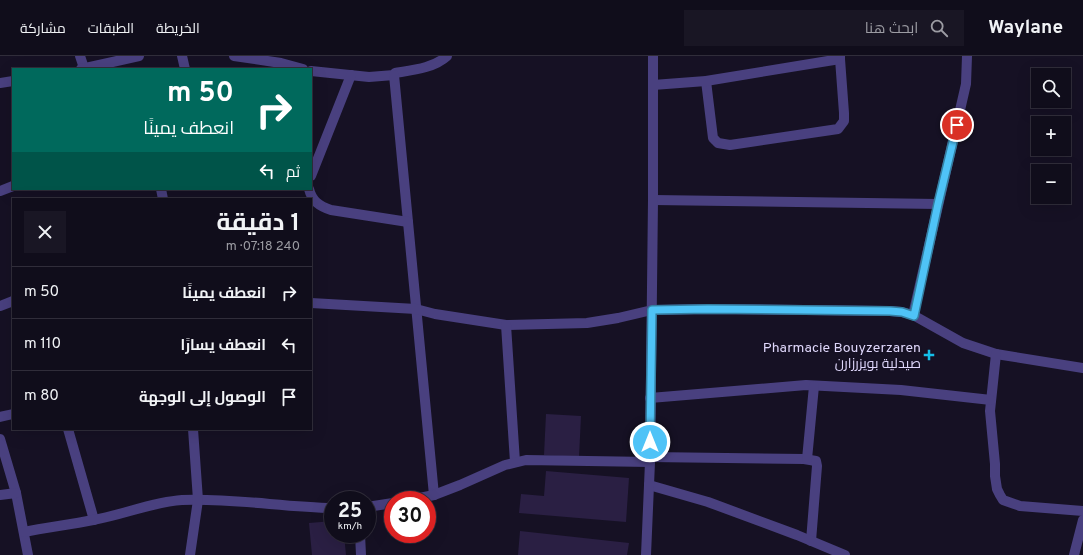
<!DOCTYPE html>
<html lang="ar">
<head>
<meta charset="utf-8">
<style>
  body { margin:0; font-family:Overpass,Cairo,sans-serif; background:#191624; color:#f1f3f6; direction:rtl; height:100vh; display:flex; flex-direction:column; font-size:15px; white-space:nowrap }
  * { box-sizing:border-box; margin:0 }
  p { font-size:13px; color:#9c9ca3 }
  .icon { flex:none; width:22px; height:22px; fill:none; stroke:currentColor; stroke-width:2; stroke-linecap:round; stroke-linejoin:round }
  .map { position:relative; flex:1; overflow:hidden; direction:ltr }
  .panel { position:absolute; left:12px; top:142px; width:300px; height:232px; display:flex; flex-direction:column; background:#100d1b; border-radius:0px; box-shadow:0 4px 16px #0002,0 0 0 1px #302d3a; direction:rtl }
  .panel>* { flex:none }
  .top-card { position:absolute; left:12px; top:12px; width:300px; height:122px; border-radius:0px; box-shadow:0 4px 16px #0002,0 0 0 1px #302d3a; direction:rtl; background:#00695c; color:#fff; overflow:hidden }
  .tools { position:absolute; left:1031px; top:12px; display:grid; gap:8px }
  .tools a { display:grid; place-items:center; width:40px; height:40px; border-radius:0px; background:#100d1b; box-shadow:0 4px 16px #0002,0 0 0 1px #302d3a; font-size:20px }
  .speed { position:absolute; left:324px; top:435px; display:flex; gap:8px; font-size:20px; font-weight:700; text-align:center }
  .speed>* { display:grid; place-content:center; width:52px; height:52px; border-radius:50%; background:#100d1b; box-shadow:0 4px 16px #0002,0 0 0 1px #302d3a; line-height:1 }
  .speed small { font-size:10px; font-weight:400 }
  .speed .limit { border:6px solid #d22; background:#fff; color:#111 }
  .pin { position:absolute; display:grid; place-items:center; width:34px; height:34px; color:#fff; margin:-17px; border:2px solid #fff; border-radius:50%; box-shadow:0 1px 4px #0007 }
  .me { position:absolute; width:44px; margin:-22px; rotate:0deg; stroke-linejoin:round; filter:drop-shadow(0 0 3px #0008) }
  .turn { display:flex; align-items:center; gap:14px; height:84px; padding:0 12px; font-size:18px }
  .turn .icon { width:52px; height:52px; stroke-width:2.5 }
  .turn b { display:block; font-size:28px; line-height:34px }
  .then { display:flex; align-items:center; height:38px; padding:0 12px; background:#0003; gap:8px; font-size:15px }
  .round { display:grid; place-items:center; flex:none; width:42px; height:42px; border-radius:0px; background:#191624 }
  .headline { display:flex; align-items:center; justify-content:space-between; height:68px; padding:0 12px }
  h1 { font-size:24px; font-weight:700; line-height:30px }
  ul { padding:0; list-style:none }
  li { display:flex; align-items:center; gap:12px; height:52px; padding:0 12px; border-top:1px solid #302d3a }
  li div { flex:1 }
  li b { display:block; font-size:15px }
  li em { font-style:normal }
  header { display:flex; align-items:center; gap:24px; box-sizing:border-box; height:56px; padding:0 20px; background:#100d1b; border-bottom:1px solid #302d3a }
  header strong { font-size:19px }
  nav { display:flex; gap:22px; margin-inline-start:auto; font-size:14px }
  .search { width:280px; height:36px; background:#191624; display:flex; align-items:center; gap:10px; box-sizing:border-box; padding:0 14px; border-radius:0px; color:#9c9ca3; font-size:15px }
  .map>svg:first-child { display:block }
</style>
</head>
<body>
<header>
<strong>Waylane</strong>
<div class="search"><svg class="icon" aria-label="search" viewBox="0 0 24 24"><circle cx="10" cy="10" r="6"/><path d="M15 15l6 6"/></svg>ابحث هنا</div>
<nav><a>الخريطة</a><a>الطبقات</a><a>مشاركة</a></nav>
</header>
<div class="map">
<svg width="1083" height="499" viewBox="0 0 1083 499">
  <rect width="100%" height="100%" fill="#161124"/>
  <g fill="#2a1f43">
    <path d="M546,358L581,360L579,401L544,399Z"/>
    <path d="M546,415L629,422L626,466L519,457L521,438L544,440Z"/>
    <path d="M333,465V478H344L346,499H312L309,467Z"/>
    <path d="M520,475L629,487L627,499H518Z"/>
  </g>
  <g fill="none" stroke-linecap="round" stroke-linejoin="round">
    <g stroke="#49407f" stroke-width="10">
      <path d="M80,0L84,12"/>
      <path d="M182,0L185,13"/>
      <path d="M234,0L281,7L303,13"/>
      <path d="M81,13L139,0"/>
      <path d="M311,15L369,21L394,19L395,17C413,14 434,12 447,0"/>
      <path d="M394,19L434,439"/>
      <path d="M706,25L713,82L718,87L730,89L838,73L844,65V57L840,3"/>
      <path d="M0,27L13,25"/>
      <path d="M653,29L706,25L840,3V0"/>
      <path d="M311,120L351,19"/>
      <path d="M161,133L163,143"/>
      <path d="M309,133C312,145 319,150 331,154L408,166"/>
      <path d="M0,135L13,130"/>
      <path d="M653,144L938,148"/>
      <path d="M311,247L416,253L435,258L506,269L587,267L618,262L652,254L708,253L890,255L902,256L913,259L963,287L996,298L1083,312"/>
      <path d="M0,250L13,245"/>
      <path d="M913,259L966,28L967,0"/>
      <path d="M506,269L515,406"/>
      <path d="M996,298L990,355L995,408V420L997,433L1000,439L1003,444L1020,450L1083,455"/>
      <path d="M650,342L806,329L901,334L991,344"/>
      <path d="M0,361L13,358"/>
      <path d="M68,373L94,464"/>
      <path d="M0,383L16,437L28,499"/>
      <path d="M650,401L804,403L816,405L817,410L811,485"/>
      <path d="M807,403L814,330"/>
      <path d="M649,429L708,446L797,479L845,499"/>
      <path d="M0,439L16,437"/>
      <path d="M410,444L434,439L460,429L505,409L526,404L650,406"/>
      <path d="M367,451L393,447"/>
      <path d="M24,476C47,471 70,469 93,464C123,459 152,446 182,444C232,442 283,451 333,452"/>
      <path d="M360,478L361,499"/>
      <path d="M190,499L198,444L193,373"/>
      <path d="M646,499L650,406L653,144V0"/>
      <path d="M1074,499L1083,464"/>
    </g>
  </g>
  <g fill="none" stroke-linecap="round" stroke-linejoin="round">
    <defs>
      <path id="route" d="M650,386L652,254L708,253L890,255L902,256L914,260L938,148L957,69"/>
    </defs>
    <use href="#route" stroke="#337fa1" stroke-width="10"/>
    <use href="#route" stroke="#4fc3f7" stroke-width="7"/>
  </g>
  <path fill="#15bfea" stroke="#161124" stroke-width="1.5" d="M927 293h4v4h4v4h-4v4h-4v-4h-4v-4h4z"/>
  <g text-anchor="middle" stroke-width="4" stroke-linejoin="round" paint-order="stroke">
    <g font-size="14" fill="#dfd7fb" stroke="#161124" text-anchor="end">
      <text x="921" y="296">Pharmacie Bouyzerzaren<tspan x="921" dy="16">صيدلية بويزرزارن</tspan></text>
    </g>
  </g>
</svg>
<div class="tools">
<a><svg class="icon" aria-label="search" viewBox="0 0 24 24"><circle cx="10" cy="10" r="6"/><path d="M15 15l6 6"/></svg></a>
<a>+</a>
<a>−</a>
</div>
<div class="speed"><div>25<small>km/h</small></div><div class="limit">30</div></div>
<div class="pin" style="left:957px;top:69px;background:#d93025"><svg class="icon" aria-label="arrive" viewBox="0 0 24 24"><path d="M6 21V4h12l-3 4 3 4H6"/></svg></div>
<svg class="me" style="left:650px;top:386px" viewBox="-20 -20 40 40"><circle r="17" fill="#4fc3f7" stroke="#fff" stroke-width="3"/><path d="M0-11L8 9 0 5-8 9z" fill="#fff"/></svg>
<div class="top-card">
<div class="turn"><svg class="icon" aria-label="right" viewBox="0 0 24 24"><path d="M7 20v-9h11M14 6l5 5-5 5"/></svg><div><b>50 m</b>انعطف يمينًا</div></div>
<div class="then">ثم<svg class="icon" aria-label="left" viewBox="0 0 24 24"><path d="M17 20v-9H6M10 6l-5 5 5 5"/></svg></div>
</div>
<section class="panel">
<div class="headline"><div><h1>1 دقيقة</h1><p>240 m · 07:18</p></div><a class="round"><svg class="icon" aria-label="close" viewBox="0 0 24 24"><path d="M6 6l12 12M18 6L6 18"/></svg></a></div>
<ul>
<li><svg class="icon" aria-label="right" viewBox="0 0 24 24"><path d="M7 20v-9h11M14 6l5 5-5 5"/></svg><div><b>انعطف يمينًا</b></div><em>50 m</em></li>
<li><svg class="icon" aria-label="left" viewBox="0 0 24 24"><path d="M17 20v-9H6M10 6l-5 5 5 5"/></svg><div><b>انعطف يسارًا</b></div><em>110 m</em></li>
<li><svg class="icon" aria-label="arrive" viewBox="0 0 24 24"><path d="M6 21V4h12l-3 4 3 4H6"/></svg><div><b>الوصول إلى الوجهة</b></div><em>80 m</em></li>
</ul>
</section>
</div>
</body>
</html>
